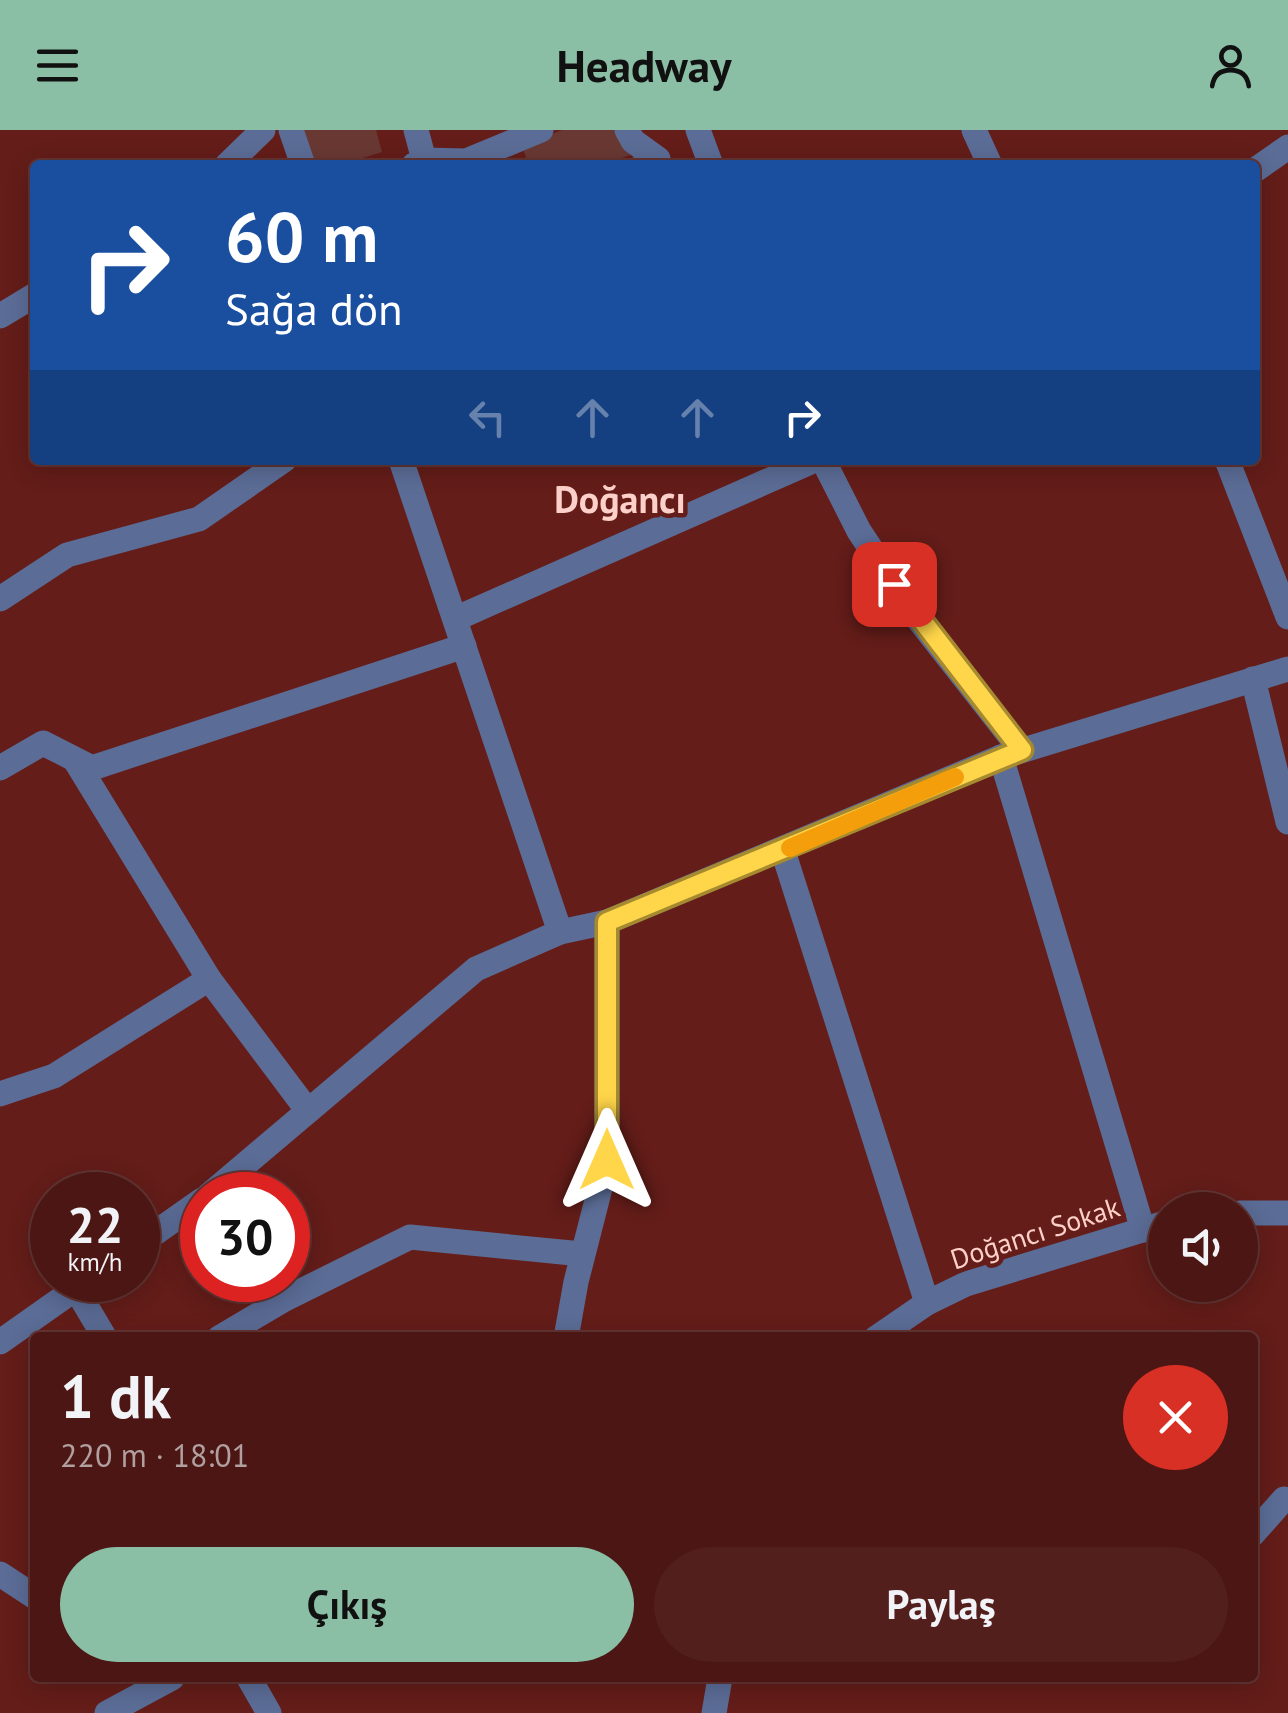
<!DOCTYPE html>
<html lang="tr">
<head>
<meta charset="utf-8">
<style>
  body { margin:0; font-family:"PT Sans",sans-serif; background:#521f1c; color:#f1f3f6; height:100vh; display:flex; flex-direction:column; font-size:38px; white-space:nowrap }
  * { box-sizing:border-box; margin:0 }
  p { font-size:32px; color:#b29fa0 }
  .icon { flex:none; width:55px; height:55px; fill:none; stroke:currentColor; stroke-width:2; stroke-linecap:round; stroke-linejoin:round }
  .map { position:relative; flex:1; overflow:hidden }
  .details { position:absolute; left:30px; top:1202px; width:1228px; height:350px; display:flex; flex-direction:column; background:#4b1613; border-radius:10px; box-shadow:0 5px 25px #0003,0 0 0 2px #623533 }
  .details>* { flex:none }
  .banner { position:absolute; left:30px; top:30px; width:1230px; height:305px; border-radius:10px; box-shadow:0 5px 25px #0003,0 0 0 2px #623533; background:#1a4fa0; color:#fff; overflow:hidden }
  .fabs { position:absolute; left:1148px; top:1062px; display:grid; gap:20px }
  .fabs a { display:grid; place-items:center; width:110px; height:110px; border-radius:50%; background:#4b1613; box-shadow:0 5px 25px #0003,0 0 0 2px #623533; font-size:50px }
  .speed { position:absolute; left:30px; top:1042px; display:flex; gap:20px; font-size:50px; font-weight:700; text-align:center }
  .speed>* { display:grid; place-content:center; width:130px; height:130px; border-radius:50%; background:#4b1613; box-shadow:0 5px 25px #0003,0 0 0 2px #623533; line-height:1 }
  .speed small { font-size:25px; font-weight:400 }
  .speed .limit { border:15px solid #d22; background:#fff; color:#111 }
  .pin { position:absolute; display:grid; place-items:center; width:85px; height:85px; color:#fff; margin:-42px; border-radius:20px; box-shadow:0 5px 15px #0006 }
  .me { position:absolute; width:110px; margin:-55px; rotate:0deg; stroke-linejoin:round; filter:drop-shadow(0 0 8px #0008) }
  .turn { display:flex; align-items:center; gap:35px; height:210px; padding:0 30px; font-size:45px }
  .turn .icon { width:130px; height:130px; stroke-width:2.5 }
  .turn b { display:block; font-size:70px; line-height:85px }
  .lanes { display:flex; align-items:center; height:95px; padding:0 30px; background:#0003; justify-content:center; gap:50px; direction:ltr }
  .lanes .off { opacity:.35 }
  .round { display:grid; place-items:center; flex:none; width:105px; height:105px; border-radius:52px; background:#521f1c }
  .overview { display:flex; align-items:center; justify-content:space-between; height:170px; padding:0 30px }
  h1 { font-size:60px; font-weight:600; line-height:75px }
  .primary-button { display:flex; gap:20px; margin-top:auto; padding:20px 30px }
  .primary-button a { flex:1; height:115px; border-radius:60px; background:#8abfa5; color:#111; font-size:40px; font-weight:600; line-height:115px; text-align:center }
  .primary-button a+a { background:#521f1c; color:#f1f3f6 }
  header { display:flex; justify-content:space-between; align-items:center; height:130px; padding:0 30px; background:#8abfa5; color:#111; font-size:45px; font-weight:600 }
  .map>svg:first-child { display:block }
</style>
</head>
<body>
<header><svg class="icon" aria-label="menu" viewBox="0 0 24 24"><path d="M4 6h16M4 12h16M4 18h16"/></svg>Headway<svg class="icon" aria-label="person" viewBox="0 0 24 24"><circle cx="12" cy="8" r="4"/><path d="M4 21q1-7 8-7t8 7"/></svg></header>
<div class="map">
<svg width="1288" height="1583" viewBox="0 0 1288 1583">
  <rect width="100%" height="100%" fill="#641d19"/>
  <g fill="#693833">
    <path d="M292,0H376L382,22L340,35H306Z"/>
    <path d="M562,0H621L633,24L603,35H529L522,17Z"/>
  </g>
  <path fill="#813832" stroke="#a3564f" stroke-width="2.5" d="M641,26L644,35H617Z"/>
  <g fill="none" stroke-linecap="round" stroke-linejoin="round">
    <g stroke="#5b6c96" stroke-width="25">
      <path d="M291,0L303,35"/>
      <path d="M627,0L633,11L658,29"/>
      <path d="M698,0L711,35"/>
      <path d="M974,0L990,35"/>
      <path d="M424,30L466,31L541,0"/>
      <path d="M227,35L263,0"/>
      <path d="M414,35L424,30L416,0"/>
      <path d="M1255,40L1288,17"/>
      <path d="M0,186L35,165"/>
      <path d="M823,330L859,401L912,481L1021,620"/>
      <path d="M1227,330L1288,487"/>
      <path d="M0,469L67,425L199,389L284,330"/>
      <path d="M455,489L815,330"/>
      <path d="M1253,549L1288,692"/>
      <path d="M1001,627L1143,1100"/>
      <path d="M75,630L209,849"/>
      <path d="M0,638L43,613L92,638L464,516"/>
      <path d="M783,721L927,1173"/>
      <path d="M560,802L607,792L1001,627L1288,539"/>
      <path d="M0,964L54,946L209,849L308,981"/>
      <path d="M209,1065L476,839L560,802L401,330"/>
      <path d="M1240,1083H1288"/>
      <path d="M138,1115L202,1070"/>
      <path d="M76,1159L105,1208"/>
      <path d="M219,1208L285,1169L410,1107L582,1124"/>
      <path d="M566,1208L576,1152L607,1031V792"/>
      <path d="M876,1208L927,1173L966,1154L1165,1093"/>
      <path d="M0,1212L88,1150"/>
      <path d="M1252,1405L1284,1369"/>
      <path d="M0,1444L35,1467"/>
      <path d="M249,1548L269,1583"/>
      <path d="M107,1583L172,1548"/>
      <path d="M714,1583L720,1548"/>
    </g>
  </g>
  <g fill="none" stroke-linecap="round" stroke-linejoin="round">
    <defs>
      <path id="route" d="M607,1030V792L1022,620L894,454"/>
    </defs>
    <use href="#route" stroke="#a68a30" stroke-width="25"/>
    <use href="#route" stroke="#ffd54a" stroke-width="18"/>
    <path stroke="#f59e0b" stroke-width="18" d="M790,718L955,647"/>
  </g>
  <g text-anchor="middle" stroke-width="9" stroke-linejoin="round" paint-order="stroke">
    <g font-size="28" fill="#fdd0ca" stroke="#641d19">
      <text transform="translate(1035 1103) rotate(-18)" y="10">Doğancı Sokak</text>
    </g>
    <g font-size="38" font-weight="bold" fill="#fdd0ca" stroke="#641d19">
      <text x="620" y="383">Doğancı</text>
    </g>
  </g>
</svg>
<div class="fabs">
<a><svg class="icon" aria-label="sound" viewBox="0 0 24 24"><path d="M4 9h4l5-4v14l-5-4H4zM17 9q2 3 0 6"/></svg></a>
</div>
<div class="speed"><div>22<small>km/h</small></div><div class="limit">30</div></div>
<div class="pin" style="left:894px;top:454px;background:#d93025"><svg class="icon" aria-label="arrive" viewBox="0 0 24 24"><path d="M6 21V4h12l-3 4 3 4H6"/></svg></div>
<svg class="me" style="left:607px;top:1030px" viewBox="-20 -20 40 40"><path d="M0-17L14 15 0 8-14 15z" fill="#ffd54a" stroke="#fff" stroke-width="4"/></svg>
<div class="banner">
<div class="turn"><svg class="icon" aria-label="right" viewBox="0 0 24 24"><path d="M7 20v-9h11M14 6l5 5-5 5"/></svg><div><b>60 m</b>Sağa dön</div></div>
<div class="lanes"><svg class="icon off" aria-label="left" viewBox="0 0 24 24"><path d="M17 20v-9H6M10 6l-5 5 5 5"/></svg><svg class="icon off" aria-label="ahead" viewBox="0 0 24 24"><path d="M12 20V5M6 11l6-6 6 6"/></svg><svg class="icon off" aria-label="ahead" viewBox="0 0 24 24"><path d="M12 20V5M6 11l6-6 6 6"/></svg><svg class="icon" aria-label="right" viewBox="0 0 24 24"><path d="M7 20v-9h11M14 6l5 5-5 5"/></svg></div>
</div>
<section class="details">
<div class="overview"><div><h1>1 dk</h1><p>220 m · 18:01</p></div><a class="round" style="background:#d93025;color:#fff"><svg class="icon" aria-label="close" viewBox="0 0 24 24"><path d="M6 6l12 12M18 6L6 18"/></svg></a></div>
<div class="primary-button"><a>Çıkış</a><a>Paylaş</a></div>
</section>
</div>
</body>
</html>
